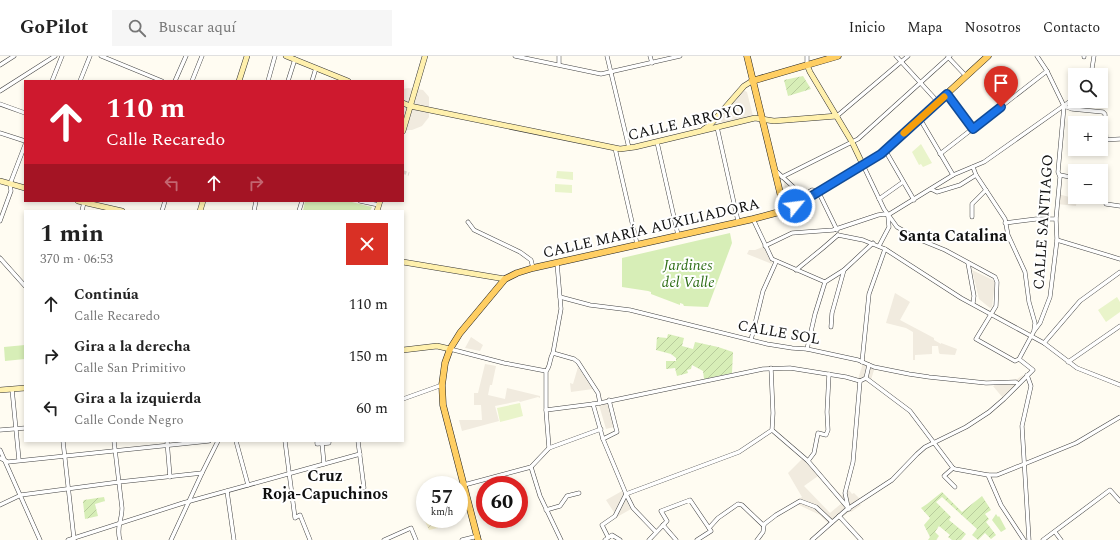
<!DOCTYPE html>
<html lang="es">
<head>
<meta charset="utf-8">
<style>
  body { margin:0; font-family:Spectral,serif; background:#f6f6f6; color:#222; height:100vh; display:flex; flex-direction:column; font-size:15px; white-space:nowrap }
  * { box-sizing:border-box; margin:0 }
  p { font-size:13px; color:#767676 }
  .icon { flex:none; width:22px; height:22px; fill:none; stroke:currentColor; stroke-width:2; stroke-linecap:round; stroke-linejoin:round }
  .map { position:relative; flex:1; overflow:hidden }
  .drawer { position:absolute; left:24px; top:154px; width:380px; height:232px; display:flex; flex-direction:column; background:#fff; border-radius:0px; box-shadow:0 2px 6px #0003 }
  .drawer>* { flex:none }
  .banner { position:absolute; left:24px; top:24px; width:380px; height:122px; border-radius:0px; box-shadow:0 2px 6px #0003; background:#ce192e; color:#fff; overflow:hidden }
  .tools { position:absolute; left:1068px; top:12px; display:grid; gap:8px }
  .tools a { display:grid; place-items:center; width:40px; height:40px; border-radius:0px; background:#fff; box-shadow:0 2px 6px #0003; font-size:20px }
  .speed { position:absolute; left:416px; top:420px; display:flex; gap:8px; font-size:20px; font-weight:700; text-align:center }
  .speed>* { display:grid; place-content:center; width:52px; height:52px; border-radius:50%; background:#fff; box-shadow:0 2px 6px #0003; line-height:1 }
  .speed small { font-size:10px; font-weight:400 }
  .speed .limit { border:6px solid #d22; background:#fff; color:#111 }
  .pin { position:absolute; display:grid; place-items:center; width:34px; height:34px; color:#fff; margin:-41px -17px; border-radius:50% 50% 50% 0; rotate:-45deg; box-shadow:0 0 4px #0007 }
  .pin .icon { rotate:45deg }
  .me { position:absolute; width:44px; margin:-22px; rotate:61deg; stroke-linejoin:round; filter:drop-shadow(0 0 3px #0008) }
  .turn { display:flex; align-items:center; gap:14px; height:84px; padding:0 16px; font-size:18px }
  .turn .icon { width:52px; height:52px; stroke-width:2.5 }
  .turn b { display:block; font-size:28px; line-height:34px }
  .lanes { display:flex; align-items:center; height:38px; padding:0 16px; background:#0003; justify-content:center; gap:20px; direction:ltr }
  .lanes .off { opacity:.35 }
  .round { display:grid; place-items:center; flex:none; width:42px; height:42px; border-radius:0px; background:#f6f6f6 }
  .overview { display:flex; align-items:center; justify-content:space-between; height:68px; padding:0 16px }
  h1 { font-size:24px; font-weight:700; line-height:30px }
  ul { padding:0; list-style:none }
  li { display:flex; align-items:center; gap:12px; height:52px; padding:0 16px }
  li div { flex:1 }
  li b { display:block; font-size:15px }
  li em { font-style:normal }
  header { display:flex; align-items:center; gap:24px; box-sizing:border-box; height:56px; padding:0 20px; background:#fff; border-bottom:1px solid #e0e0e0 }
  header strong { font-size:19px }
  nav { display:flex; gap:22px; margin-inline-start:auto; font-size:14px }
  .search { width:280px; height:36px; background:#f6f6f6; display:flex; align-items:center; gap:10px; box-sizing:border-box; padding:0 14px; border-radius:0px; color:#767676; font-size:15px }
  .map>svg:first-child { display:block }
</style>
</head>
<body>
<header>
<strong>GoPilot</strong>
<div class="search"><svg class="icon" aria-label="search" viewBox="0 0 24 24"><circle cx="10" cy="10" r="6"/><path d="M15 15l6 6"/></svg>Buscar aquí</div>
<nav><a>Inicio</a><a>Mapa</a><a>Nosotros</a><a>Contacto</a></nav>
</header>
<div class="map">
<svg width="1120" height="484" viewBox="0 0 1120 484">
  <defs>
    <pattern id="farmland-furrows" width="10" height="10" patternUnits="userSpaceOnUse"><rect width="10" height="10" fill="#f8f2cf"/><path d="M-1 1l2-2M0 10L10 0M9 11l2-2" fill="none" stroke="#d4ceb1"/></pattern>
    <pattern id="garden-furrows" width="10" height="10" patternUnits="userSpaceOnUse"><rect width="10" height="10" fill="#d7eeb7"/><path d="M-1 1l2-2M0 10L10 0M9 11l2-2" fill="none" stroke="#b8cb9c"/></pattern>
  </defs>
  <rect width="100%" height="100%" fill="#fffcf2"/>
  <path fill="url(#farmland-furrows)" d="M425,460V463L436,464L437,465L435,466L436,468H438V472L429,474L423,461Z"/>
  <g fill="#d7eeb7">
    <path d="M305,145H348L372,151L370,155H303Z"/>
    <path d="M730,177L732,187L708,251L684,250L683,248L680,247V249L651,238V236L648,235L622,231V202Z"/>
    <path d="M25,289V303L5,305L4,291Z"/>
    <path d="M996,458L998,461L999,460L1006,473L1001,476L992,464Z"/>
  </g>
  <g fill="url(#garden-furrows)">
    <path d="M803,20L811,33L788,40L784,24Z"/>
    <path d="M668,278L684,282L682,290L693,293L695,286L718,291L733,296L732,317L704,323L703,315L692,309L691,313L687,314L688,317L677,320L675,312L666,313V305H676V302L671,298L656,294L657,281L667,282Z"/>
    <path d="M942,436L962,456L982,440L991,454L985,458L989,463L986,466L996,479L991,483L985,477L978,484L972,479L977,473L942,441L936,446L951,461L949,464L966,478L961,484H952L948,481L950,479L939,470L935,476L939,480L936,484H928L930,481L924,469L930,462L921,452L927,448Z"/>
    <path d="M104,441L105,445L95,448L98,460L85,463L83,446L84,444Z"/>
  </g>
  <g fill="#e9f4ca">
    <path d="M921,88L932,107L923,111L921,108L919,109L912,96Z"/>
    <path d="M557,115L573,116V124L556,122Z"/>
    <path d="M555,128L572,129V137L555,136Z"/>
    <path d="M1117,241L1120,246V256L1106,266L1098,254Z"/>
    <path d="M520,347L523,360L500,366L497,352Z"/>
  </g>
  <g fill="#f1ebdf" fill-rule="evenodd">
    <path d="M408,32L423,34L429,41V61L422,70L412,74H407L403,72V33Z"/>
    <path d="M743,34L747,36L753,60L725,67L721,66L720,61Z"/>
    <path d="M783,123L794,135L799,140L790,144H788Z"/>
    <path d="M1058,138L1077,143L1076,150L1057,148Z"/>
    <path d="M765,190L772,203V208L747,198L749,194H755Z"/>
    <path d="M972,214L995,225L992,251L990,252L979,243Z"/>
    <path d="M895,237L910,246L900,264L934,282V284L941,288V287L957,293L955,299L940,298L939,297L938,290H932V298L915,299V304H913V276L906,272L886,267Z"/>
    <path d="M471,281L483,289L480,295L465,292Z"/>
    <path d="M863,307L875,311L870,327L858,323Z"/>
    <path d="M485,308L496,310L492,329H490L488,339L505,343L507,332L540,340V342L538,341L520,346L519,345L495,350L499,365L462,375L459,364H482L481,349H474V337H478Z"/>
    <path d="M578,311L593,333L571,336L570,327L573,328Z"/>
    <path d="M1023,319L1026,322L1003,342L993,330L995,329L994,325H1014Z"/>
    <path d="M609,347L614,371L606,373L599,349Z"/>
    <path d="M803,402L811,407L842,440L845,432L849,434L852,438L854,437L860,443V448L861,449L851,456L850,455L831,470L820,459L799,449L797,444L802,441L788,417ZM818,420L842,447L830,457L804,430Z"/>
    <path d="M622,435L629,450L631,453L617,461L606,444Z"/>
  </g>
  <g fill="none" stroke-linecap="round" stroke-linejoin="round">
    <path stroke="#dbd9d0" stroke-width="3.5" stroke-dasharray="3.5 2" stroke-linecap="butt" d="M403,116L409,118"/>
    <defs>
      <g id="street">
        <path d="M101,0L162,25"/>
        <path d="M515,0L601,18L680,0"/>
        <path d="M607,0L629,92"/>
        <path d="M650,0L652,7"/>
        <path d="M807,0V9"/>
        <path d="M896,0L938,46"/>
        <path d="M948,1L966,20"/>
        <path d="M1084,1V0"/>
        <path d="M559,8V0"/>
        <path d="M0,9L14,0"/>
        <path d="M1091,19L1094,0"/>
        <path d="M52,25L62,0"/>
        <path d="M80,25L90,0"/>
        <path d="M175,25L186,0"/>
        <path d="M192,25L202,0"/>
        <path d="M268,25L275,0"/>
        <path d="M288,25L295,3"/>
        <path d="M312,25L316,12"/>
        <path d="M0,35L55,0"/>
        <path d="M947,38L973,73"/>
        <path d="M0,48L25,57"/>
        <path d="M1064,50L1072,53L1103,56L1105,58L1106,84"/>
        <path d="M837,60L908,0"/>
        <path d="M920,63L953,119"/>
        <path d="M717,71L738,165"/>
        <path d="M0,77L25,85"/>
        <path d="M1101,84L1120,83"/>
        <path d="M657,86L678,179"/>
        <path d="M615,92L637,188"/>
        <path d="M885,94L914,144"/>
        <path d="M940,98L1047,15"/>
        <path d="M863,109L884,153L897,171L918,183L945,194L995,221L997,226L996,250L976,283L1015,305L1019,303L1034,275L1040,267L1050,241L1057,184L1056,163L1060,121L1058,116L1064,50L1047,15L1037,0"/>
        <path d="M973,111L976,119L1005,163L1008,179L1025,216L1029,246L1035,267L1034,274"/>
        <path d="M776,115L801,138L804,139L812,134L818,135L837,174"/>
        <path d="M1060,119L1075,122"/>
        <path d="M782,121L858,83L950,0"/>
        <path d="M931,133L937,136L960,129L976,119"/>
        <path d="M879,143L903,126"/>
        <path d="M360,145L379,149"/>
        <path d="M1106,148L1120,150"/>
        <path d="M82,155L84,146"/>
        <path d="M162,155L165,145"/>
        <path d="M254,155L256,145"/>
        <path d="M299,155L302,145"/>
        <path d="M888,159L953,119L984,106L1069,46L1075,44"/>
        <path d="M972,161V148L986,134"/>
        <path d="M753,163L772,203L825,226"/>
        <path d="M0,165L11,135L10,128L25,89"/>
        <path d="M468,166L474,174L520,196L531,204L533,212"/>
        <path d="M1005,167L1036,163H1056"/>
        <path d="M838,179L863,184L885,193L961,242L1044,287L1077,312L1120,329"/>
        <path d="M1057,184L1120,203"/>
        <path d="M765,190L792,177L833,174L878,159L884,158L888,159"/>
        <path d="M879,190L889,171L888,160"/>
        <path d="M0,202L25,230"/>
        <path d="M557,207L561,253L553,297L574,303L578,306L598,337L600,347"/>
        <path d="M968,207L974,240L973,247"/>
        <path d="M796,214L823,192L838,179"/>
        <path d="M560,241L590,249L630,254L767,288L792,292L807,293L858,304L874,311L909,318L929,321L986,327L1016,326L1018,328"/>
        <path d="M831,271L832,257L844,214L873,187"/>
        <path d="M751,284L763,235L776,206"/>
        <path d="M1044,287L1080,245L1120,216"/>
        <path d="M450,293L504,307L546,315"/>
        <path d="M807,293L815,258L825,226L844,214"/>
        <path d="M862,306L869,238L885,193"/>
        <path d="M1068,306L1120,270"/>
        <path d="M771,312L773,357L772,374L808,405L849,453"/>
        <path d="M1027,319L1031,330L1022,370L1029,484"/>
        <path d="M866,322L869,309"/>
        <path d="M860,325L866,322L910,355L953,412L955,413L988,419H997L1076,387L1120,361"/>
        <path d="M12,333L19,404"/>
        <path d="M403,343L442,329"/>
        <path d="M609,344L617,376L603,383L593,348L600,347L763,313L790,312L846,321L860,325"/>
        <path d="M546,354L593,348"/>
        <path d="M0,374L25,372"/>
        <path d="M603,383L626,438L633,452L656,476"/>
        <path d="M63,385L74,483"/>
        <path d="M114,385L122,452C122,464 116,472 120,484"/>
        <path d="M167,385L170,421"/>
        <path d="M236,385L248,429"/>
        <path d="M285,385L295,462L300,459L310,484"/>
        <path d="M317,385V388L329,387V385"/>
        <path d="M358,385L364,432"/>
        <path d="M322,387L324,408"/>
        <path d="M549,392L601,373"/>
        <path d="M0,394L40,484"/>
        <path d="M0,402L8,406L209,385"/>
        <path d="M808,405L814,397L818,377L826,379L828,374L827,356L829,318"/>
        <path d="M531,411L540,440L561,484"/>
        <path d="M953,412L944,420L955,431"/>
        <path d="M988,419L1001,449L1024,484"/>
        <path d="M464,429L531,411L549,392L546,354V315C551,310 549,303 553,297"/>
        <path d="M227,435L234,484"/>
        <path d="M0,449L21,439L119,426L202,417"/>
        <path d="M848,451L845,437L853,406L860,325"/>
        <path d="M546,454L560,450L567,440L579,437"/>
        <path d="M839,460L861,484"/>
        <path d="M663,469L676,484"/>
        <path d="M1055,476L1061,484"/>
        <path d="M608,481L602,469L615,460L626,438L739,396L772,374"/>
        <path d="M68,484L183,447L360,398"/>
        <path d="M171,484L202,417L218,385"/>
        <path d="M384,484L411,472L416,484"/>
        <path d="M462,484L478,480"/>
        <path d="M605,484L612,479L620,484"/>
        <path d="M649,484L667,465L661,455L690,444L709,472"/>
        <path d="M697,484L711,475L709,472L718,462L738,448L742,449L763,469L776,459L800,445L816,451L832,466"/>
        <path d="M757,484L763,476L764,469"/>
        <path d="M812,484L846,454L892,424L917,398L925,391L966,371L989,356L1004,343L1033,314L1019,303"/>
        <path d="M1043,484L1110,434L1120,445"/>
      </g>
      <g id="secondary">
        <path d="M286,0L348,25"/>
        <path d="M807,9L810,16L852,86L863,109"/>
        <path d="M239,25L247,0"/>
        <path d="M403,47L410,50L620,93L635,91L755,62L774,65L837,60"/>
        <path d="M704,73L710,69L744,30L752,25"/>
        <path d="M403,75L425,0"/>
        <path d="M0,125L25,132"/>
        <path d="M78,145L122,155"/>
        <path d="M200,155L203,145"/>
        <path d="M377,155L380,145"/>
        <path d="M403,206L505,223"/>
        <path d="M403,294L437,290L450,293"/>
        <path d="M0,334L25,332"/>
      </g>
      <g id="primary">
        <path d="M747,0L783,149V155"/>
        <path d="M752,25L838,0"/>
        <path d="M478,484L443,349L442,329L445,307L450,293L460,277L505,223L517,217L533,212L753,163L783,155L795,150L881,98L988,0"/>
      </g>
    </defs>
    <use href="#street" stroke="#434343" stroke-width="4.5"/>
    <use href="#secondary" stroke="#323232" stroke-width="6"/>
    <use href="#primary" stroke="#212121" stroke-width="7"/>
    <use href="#street" stroke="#fff" stroke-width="3.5"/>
    <use href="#secondary" stroke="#fff0ad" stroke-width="5"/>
    <use href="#primary" stroke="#ffce62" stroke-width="6"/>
  </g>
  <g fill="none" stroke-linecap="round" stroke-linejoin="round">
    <defs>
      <path id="route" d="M795,150L881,98L947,38L973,73L1001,51"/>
    </defs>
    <use href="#route" stroke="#114b97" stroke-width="10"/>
    <use href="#route" stroke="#1a73e8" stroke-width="7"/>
    <path stroke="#f59e0b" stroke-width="7" d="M904,77L944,41"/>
  </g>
  <g text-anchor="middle" stroke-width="4" stroke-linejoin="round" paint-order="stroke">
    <g font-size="15" fill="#101010" stroke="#fff">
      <text transform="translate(686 66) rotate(-13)" y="5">CALLE ARROYO</text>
      <text transform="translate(1043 166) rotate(-86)" y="5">CALLE SANTIAGO</text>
      <text transform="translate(651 172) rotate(-13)" y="5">CALLE MARÍA AUXILIADORA</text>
      <text transform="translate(779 276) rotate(10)" y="5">CALLE SOL</text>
    </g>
    <g font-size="15" font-style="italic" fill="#306f18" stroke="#fff">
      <text x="688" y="214">Jardines<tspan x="688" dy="17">del Valle</tspan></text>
    </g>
    <g font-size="16" font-weight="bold" fill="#101010" stroke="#fff">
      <text x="953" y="185">Santa Catalina</text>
      <text x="325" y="425">Cruz<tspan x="325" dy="18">Roja-Capuchinos</tspan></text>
    </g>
  </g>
</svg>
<div class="tools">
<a><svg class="icon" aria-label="search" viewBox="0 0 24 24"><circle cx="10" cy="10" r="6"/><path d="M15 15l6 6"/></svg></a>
<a>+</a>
<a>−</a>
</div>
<div class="speed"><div>57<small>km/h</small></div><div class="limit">60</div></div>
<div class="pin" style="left:1001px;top:51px;background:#d93025"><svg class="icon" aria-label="arrive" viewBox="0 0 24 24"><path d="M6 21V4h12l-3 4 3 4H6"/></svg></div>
<svg class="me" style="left:795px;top:150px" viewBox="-20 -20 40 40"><circle r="17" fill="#1a73e8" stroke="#fff" stroke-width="3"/><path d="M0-11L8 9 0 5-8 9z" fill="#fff"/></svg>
<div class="banner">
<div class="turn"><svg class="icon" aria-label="ahead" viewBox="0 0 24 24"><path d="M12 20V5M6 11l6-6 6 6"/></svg><div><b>110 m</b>Calle Recaredo</div></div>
<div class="lanes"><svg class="icon off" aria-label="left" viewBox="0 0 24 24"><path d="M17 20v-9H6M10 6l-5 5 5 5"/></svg><svg class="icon" aria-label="ahead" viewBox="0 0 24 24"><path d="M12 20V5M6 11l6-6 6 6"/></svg><svg class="icon off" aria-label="right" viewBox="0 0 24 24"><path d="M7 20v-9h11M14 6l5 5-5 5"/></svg></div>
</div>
<section class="drawer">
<div class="overview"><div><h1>1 min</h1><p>370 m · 06:53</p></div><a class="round" style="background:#d93025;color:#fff"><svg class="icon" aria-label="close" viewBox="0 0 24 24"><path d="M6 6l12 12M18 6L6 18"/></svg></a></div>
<ul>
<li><svg class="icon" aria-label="ahead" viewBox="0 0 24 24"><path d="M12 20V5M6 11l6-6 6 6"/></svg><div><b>Continúa</b><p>Calle Recaredo</p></div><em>110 m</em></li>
<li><svg class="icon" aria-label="right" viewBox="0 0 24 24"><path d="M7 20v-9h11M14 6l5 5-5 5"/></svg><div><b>Gira a la derecha</b><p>Calle San Primitivo</p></div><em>150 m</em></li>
<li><svg class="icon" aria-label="left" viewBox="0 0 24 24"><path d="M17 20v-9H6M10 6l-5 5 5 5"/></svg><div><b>Gira a la izquierda</b><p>Calle Conde Negro</p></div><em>60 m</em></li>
</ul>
</section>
</div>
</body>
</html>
